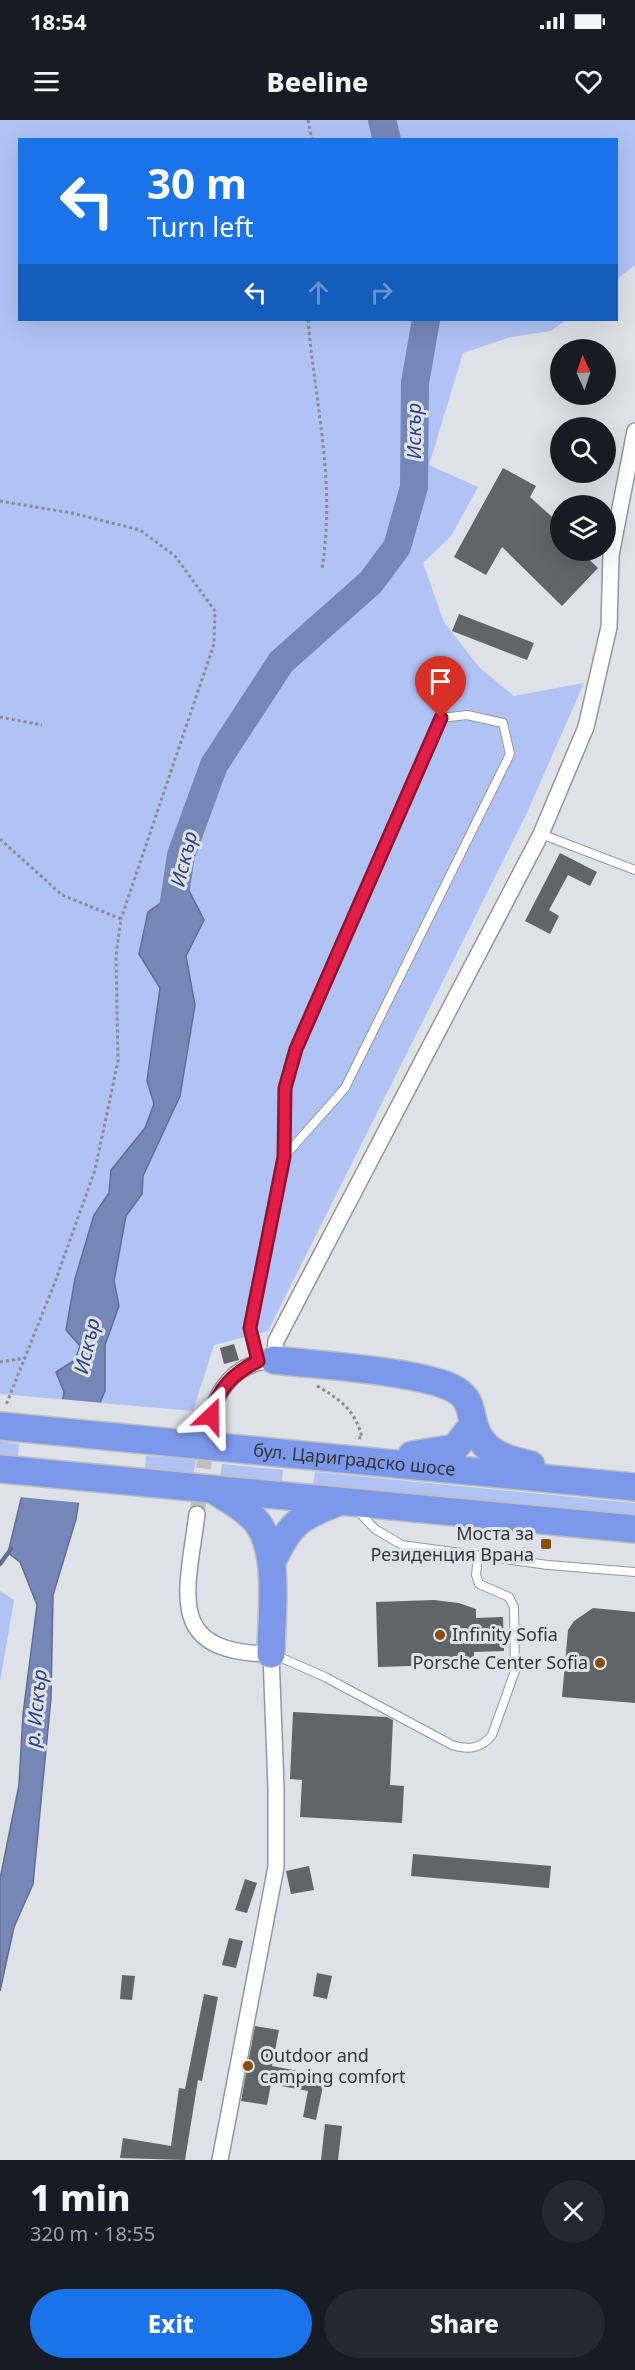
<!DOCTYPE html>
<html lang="en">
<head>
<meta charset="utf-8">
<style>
  body { margin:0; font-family:"Noto Sans",sans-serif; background:#242831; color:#f1f3f6; height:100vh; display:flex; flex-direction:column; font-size:22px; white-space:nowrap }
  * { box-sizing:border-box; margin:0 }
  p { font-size:20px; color:#9ea1a6 }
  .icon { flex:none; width:33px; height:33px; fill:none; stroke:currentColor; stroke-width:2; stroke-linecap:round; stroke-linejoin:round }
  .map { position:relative; height:2040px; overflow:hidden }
  .details { display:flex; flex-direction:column; background:#171b24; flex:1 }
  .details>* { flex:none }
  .hud { position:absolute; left:18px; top:18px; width:600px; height:183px; border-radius:0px; box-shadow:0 6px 24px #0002; background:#1a73e8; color:#fff; overflow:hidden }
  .needle { width:39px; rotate:357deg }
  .controls { position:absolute; left:550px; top:219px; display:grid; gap:12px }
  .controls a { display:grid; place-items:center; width:66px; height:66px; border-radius:50%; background:#171b24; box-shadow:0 6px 24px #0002; font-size:30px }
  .pin { position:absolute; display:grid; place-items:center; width:51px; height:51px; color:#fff; margin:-62px -26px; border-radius:50% 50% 50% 0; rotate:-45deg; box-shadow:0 0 6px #0007 }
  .pin .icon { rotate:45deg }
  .me { position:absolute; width:66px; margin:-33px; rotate:23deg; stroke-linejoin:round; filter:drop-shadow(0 0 4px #0008) }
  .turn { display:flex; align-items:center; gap:21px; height:126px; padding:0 30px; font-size:27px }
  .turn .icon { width:78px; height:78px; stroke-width:2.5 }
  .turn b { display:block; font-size:42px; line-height:51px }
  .lanes { display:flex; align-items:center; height:57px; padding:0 30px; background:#0003; justify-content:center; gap:30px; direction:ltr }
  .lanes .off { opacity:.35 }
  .round { display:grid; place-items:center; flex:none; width:63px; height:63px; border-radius:32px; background:#242831 }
  .overview { display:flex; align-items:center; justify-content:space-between; height:102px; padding:0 30px }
  h1 { font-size:36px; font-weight:800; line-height:45px }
  .cta { display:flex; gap:12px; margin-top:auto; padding:12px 30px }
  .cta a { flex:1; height:69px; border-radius:36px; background:#1a73e8; color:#fff; font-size:24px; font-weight:800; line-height:69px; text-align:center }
  .cta a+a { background:#242831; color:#f1f3f6 }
  .status { display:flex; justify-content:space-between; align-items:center; height:42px; padding:0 30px; background:#171b24; direction:ltr }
  .status svg { height:16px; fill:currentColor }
  header { display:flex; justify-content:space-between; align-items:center; height:78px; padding:0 30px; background:#171b24; font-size:27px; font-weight:800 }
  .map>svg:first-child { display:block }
</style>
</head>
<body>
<div class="status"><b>18:54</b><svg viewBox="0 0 49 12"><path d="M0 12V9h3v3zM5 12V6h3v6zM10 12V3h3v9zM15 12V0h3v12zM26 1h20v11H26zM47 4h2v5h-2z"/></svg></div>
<header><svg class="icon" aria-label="menu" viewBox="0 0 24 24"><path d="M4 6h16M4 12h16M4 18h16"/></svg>Beeline<svg class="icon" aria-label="heart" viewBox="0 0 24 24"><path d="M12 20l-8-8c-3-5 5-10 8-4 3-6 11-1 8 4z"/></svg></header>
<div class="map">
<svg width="635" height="2040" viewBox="0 0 635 2040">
  <rect width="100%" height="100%" fill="#dee1e7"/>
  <g fill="#b0c3f4">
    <path d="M0,0H635V145L617,159L616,20H20V200H566L551,211L511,217L463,233L429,345L478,367L451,416L423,443L444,502L479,547L514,576L584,563L526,695L268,1211L214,1225L193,1291L0,1274Z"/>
    <path d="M0,1321L19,1324L18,1336L0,1334Z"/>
    <path d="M146,1336L196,1339L194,1352L145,1349Z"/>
    <path d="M222,1344L283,1350L282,1363L220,1357Z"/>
    <path d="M315,1352L635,1383V1395L313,1364Z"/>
    <path d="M0,1471L14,1480L0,1562Z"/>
  </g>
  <path fill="#7587b7" stroke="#626e91" stroke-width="1.5" d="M179,751L204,800L186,836L195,885L180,976L143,1056L142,1074L126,1096L114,1161L119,1186L105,1225V1271L91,1303L76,1399L53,1475L51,1578L33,1764L14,1807L0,1871V1759L19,1665L23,1594L37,1485L20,1442L8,1433L21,1379L55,1325L64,1272L56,1252L75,1240L80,1226L66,1210L75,1159L94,1095L109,1073L111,1050L145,1008L154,984L147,961L160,868L139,834L148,792L166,779Z"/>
  <path fill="#dee1e7" d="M60,1279L103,1283L94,1304L82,1383L19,1377L52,1324Z"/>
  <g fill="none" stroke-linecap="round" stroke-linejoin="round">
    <path stroke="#626e91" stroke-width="4.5" d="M0,1444L11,1429"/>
    <g stroke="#7587b7" stroke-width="28">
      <path d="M382,0L387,20"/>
      <path d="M173,788L181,735L214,645L281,542L371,462L397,427L414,367L415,263L426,200"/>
    </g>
  </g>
  <g fill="#626469">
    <path d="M503,348L536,366L530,377L561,405V430H579L598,448L562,486L502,427L486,455L454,437Z"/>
    <path d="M459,494L534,523L527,540L452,511Z"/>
    <path d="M560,733L597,752L590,766L568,755L549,790L559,796L550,814L525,801Z"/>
    <path d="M234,1224L239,1240L224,1244L220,1228Z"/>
    <path d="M434,1480L459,1483L476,1489V1498L503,1497L504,1531L474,1532V1544L378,1547L376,1482Z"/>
    <path d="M593,1488L635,1492V1583L562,1577L568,1510L574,1501Z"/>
    <path d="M293,1592L387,1597L393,1600L390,1665L404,1666L402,1703L300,1697L302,1660L290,1659Z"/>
    <path d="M413,1734L551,1746L549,1768L411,1756Z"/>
    <path d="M309,1746L314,1770L291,1774L286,1751Z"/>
    <path d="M245,1759L257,1763L247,1793L235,1790Z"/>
    <path d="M229,1818L243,1821L236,1848L222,1845Z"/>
    <path d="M317,1853L332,1856L327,1879L313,1876Z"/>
    <path d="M122,1855L135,1856L132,1880L120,1879Z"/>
    <path d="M204,1874L218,1877L202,1961L198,1960L185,2040L120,2038L123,2018L171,2026L179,1968L185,1969Z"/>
    <path d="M255,1906L279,1910L272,1946L325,1956L316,2000L303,1997L308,1971L271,1964L267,1985L241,1981Z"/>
    <path d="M325,2004L342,2006L338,2040H321Z"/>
  </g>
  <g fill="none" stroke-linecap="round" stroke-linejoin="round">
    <path stroke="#bcbfc4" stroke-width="15" stroke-dasharray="15 8" stroke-linecap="butt" d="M197,1394L211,1296"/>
    <defs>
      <g id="lane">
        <path d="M541,714L635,750"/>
        <path d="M258,1241L250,1207L284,1037L285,968L296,929L441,598L467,595L503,603L510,634L345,968L284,1037"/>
        <path d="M357,1390L375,1409L402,1425L548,1445L635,1452"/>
        <path d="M275,1535L325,1557L452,1625C468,1630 481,1629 492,1615L515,1551L514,1487L509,1477L479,1464L476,1455L478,1437"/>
      </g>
      <g id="street">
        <path d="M211,1296C219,1264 240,1242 274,1240L276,1221L541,714L586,607L609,507L611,435L635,311"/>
        <path d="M197,1394C187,1473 164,1533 271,1534L276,1668V1747L220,2040"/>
      </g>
      <g id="highway">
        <path d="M274,1240C315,1245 425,1251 456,1270C471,1279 470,1291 474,1305C482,1333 506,1339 531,1345"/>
        <path id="s1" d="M0,1306L635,1367"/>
        <path d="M412,1335L455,1328L473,1305"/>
        <path d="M0,1349L635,1409"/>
        <path d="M215,1371C229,1380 245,1388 256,1401C281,1431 271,1497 271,1534"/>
        <path d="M272,1442C289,1404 300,1396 339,1382"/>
      </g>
    </defs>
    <use href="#lane" stroke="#94969c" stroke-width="10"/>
    <use href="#street" stroke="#94969c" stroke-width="18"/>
    <use href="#highway" stroke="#bebebf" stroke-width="30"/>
    <g stroke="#8a8c90" stroke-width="3" stroke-dasharray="3 3" stroke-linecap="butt">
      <path d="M308,0L312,20"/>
      <path d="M308,200C315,282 336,365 322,448"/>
      <path d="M0,381L72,393L140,410L175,436L215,491L214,524L121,799"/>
      <path d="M0,597L42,605"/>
      <path d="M0,719L62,775L121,799L116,836L118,941L95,1050L55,1162L6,1285"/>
      <path d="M0,1242L25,1238"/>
      <path d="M317,1266C340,1279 356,1291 362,1318L355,1317"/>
    </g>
    <use href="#lane" stroke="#fff" stroke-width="8"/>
    <use href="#street" stroke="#fff" stroke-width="15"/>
    <use href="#highway" stroke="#7b98ea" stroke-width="27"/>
  </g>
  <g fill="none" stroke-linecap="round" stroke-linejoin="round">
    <defs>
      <path id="route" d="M211,1296C218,1268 233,1254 258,1241L250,1208L284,1037L285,968L296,929L441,598"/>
    </defs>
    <use href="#route" stroke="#92132f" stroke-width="15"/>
    <use href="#route" stroke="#e11d48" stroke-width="10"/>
  </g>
  <g fill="#8a4c10" stroke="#dee1e7" stroke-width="2">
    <rect x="540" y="1418" width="12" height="12" rx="3"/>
    <circle cx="440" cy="1515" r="6"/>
    <circle cx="600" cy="1543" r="6"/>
    <circle cx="248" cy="1946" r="6"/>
  </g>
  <g text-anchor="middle" stroke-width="6" stroke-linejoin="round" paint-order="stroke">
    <g font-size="18" fill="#343537" stroke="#dee1e7">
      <text dy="6" stroke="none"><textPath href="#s1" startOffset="356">бул. Цариградско шосе</textPath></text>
    </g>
    <g font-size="18" fill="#343537" stroke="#dee1e7" text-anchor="end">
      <text x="534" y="1420">Моста за<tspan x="534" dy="21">Резиденция Врана</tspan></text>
      <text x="452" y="1521" text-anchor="start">Infinity Sofia</text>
      <text x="588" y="1549">Porsche Center Sofia</text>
      <text x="260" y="1942" text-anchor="start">Outdoor and<tspan x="260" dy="21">camping comfort</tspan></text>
    </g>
    <g font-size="20" font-style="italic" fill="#304380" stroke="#dee1e7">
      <text transform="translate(414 311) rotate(-90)" y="7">Искър</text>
      <text transform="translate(184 739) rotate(-76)" y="7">Искър</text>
      <text transform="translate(87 1226) rotate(-77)" y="7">Искър</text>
      <text transform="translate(36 1588) rotate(-84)" y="7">р. Искър</text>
    </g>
  </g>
</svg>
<div class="controls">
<a><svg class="needle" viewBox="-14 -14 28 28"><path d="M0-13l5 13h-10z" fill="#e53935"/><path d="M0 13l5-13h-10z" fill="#9ea1a6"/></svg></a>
<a><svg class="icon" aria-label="search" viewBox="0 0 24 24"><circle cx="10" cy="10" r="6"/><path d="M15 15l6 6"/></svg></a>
<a><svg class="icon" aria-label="layers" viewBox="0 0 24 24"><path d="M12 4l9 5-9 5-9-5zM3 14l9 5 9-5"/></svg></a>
</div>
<div class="pin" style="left:441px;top:598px;background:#d93025"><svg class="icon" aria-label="arrive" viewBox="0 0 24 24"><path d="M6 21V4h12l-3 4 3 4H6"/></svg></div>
<svg class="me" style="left:211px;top:1296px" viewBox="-20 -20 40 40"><path d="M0-17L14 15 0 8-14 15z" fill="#e11d48" stroke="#fff" stroke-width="4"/></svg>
<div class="hud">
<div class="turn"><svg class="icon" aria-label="left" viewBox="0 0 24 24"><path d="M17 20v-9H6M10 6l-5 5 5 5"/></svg><div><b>30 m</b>Turn left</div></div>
<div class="lanes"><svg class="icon" aria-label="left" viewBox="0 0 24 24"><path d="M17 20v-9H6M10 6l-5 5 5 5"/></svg><svg class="icon off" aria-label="ahead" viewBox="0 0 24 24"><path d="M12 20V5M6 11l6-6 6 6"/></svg><svg class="icon off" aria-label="right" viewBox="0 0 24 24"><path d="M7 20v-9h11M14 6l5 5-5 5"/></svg></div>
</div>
</div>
<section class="details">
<div class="overview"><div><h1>1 min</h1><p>320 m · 18:55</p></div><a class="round"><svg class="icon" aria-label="close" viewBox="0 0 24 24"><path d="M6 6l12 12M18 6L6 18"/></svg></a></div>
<div class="cta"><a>Exit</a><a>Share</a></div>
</section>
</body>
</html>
